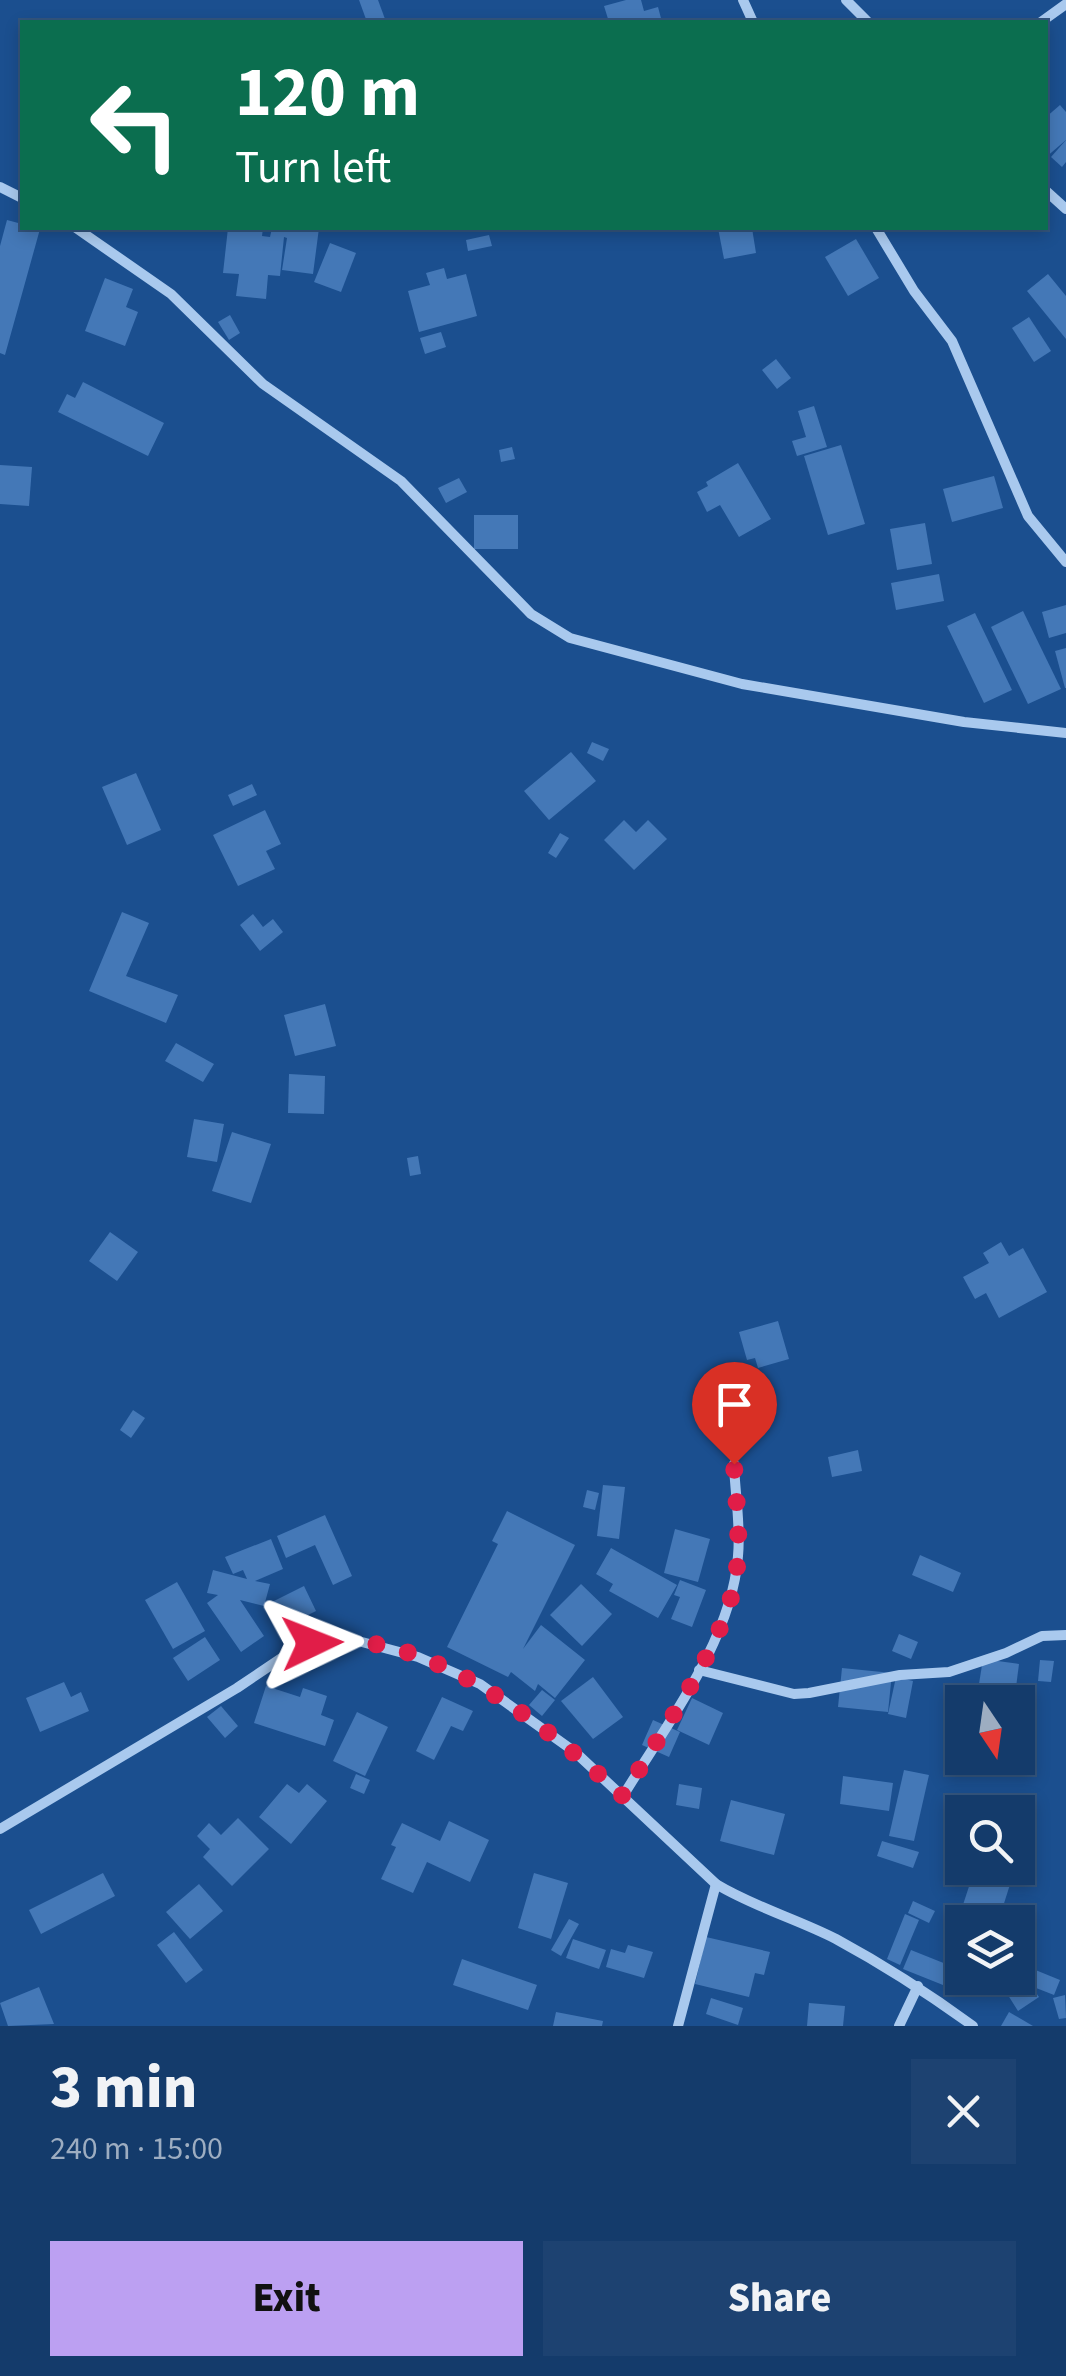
<!DOCTYPE html>
<html lang="en">
<head>
<meta charset="utf-8">
<style>
  body { margin:0; font-family:"Source Sans 3",sans-serif; background:#1d4271; color:#f1f3f6; height:100vh; display:flex; flex-direction:column; font-size:38px; white-space:nowrap }
  * { box-sizing:border-box; margin:0 }
  p { font-size:32px; color:#9dadc1 }
  .icon { flex:none; width:55px; height:55px; fill:none; stroke:currentColor; stroke-width:2; stroke-linecap:round; stroke-linejoin:round }
  .map { position:relative; height:2026px; overflow:hidden }
  .sheet { display:flex; flex-direction:column; background:#143b6b; flex:1 }
  .sheet>* { flex:none }
  .banner { position:absolute; left:20px; top:20px; width:1028px; height:210px; border-radius:0px; box-shadow:0 5px 15px #0003,0 0 0 2px #33557e; background:#0b6e4f; color:#fff; overflow:hidden }
  .needle { width:65px; rotate:167deg }
  .buttons { position:absolute; left:945px; top:1685px; display:grid; gap:20px }
  .buttons a { display:grid; place-items:center; width:90px; height:90px; border-radius:0px; background:#143b6b; box-shadow:0 5px 15px #0003,0 0 0 2px #33557e; font-size:50px }
  .pin { position:absolute; display:grid; place-items:center; width:85px; height:85px; color:#fff; margin:-102px -42px; border-radius:50% 50% 50% 0; rotate:-45deg; box-shadow:0 0 10px #0007 }
  .pin .icon { rotate:45deg }
  .me { position:absolute; width:110px; margin:-55px; rotate:88deg; stroke-linejoin:round; filter:drop-shadow(0 0 8px #0008) }
  .turn { display:flex; align-items:center; gap:35px; height:210px; padding:0 50px; font-size:45px }
  .turn .icon { width:130px; height:130px; stroke-width:2.5 }
  .turn b { display:block; font-size:70px; line-height:85px }
  .round { display:grid; place-items:center; flex:none; width:105px; height:105px; border-radius:0px; background:#1d4271 }
  .head { display:flex; align-items:center; justify-content:space-between; height:170px; padding:0 50px }
  h1 { font-size:60px; font-weight:800; line-height:75px }
  .cta { display:flex; gap:20px; margin-top:auto; padding:20px 50px }
  .cta a { flex:1; height:115px; border-radius:0px; background:#bca0f2; color:#111; font-size:40px; font-weight:800; line-height:115px; text-align:center }
  .cta a+a { background:#1d4271; color:#f1f3f6 }
  .map>svg:first-child { display:block }
</style>
</head>
<body>
<div class="map">
<svg width="1066" height="2026" viewBox="0 0 1066 2026">
  <rect width="100%" height="100%" fill="#1b4f8f"/>
  <g fill="#4478b7">
    <path d="M359,0H378L385,19L367,22Z"/>
    <path d="M626,0H641L644,11L658,7L662,22H609L604,6Z"/>
    <path d="M1060,105L1066,112V140L1045,158V118Z"/>
    <path d="M1066,140V162L1062,167L1051,157Z"/>
    <path d="M7,220L22,224V228L40,229L5,355L0,353V246Z"/>
    <path d="M228,228H263L262,236L270,237L272,228H319L313,274L282,270L287,238L284,237L280,276L268,275L266,299L236,296L239,274L223,273Z"/>
    <path d="M718,228H752L756,253L724,259Z"/>
    <path d="M489,235L492,246L468,251L466,240Z"/>
    <path d="M856,239L879,278L848,296L825,257Z"/>
    <path d="M330,243L356,253L341,292L314,282Z"/>
    <path d="M444,268L447,279L466,274L477,316L419,332L408,291L430,285L426,273Z"/>
    <path d="M1048,274L1066,296V339L1027,291Z"/>
    <path d="M105,278L133,289L126,307L138,312L125,346L85,331Z"/>
    <path d="M230,315L240,333L229,340L218,322Z"/>
    <path d="M1029,317L1051,351L1034,362L1012,328Z"/>
    <path d="M441,332L446,347L425,354L420,338Z"/>
    <path d="M776,359L791,378L777,389L762,370Z"/>
    <path d="M83,382L164,423L148,456L58,412L67,394L75,398Z"/>
    <path d="M814,406L827,447L797,456L792,441L806,437L798,411Z"/>
    <path d="M841,445L865,524L828,535L804,456Z"/>
    <path d="M512,447L515,459L501,462L499,450Z"/>
    <path d="M738,463L771,519L739,537L720,505L707,512L697,492L708,486L706,482Z"/>
    <path d="M0,465L32,467L29,506L0,504Z"/>
    <path d="M994,476L1003,508L952,522L943,489Z"/>
    <path d="M459,478L467,492L446,503L438,488Z"/>
    <rect x="474" y="515" width="44" height="34"/>
    <path d="M925,523L932,564L897,570L890,529Z"/>
    <path d="M939,574L944,601L896,610L891,583Z"/>
    <path d="M1066,605V633L1049,638L1042,612Z"/>
    <path d="M1023,611L1061,689L1028,704L991,627Z"/>
    <path d="M975,613L1012,690L984,703L947,626Z"/>
    <path d="M1066,648V688H1065L1055,651Z"/>
    <path d="M592,742L609,749L603,761L587,753Z"/>
    <path d="M571,752L596,781L549,820L524,791Z"/>
    <path d="M136,773L161,830L127,845L102,787Z"/>
    <path d="M252,784L257,795L233,806L228,795Z"/>
    <path d="M265,810L281,844L266,851L275,869L238,886L213,835Z"/>
    <path d="M624,820L636,832L648,820L667,839L634,870L604,840Z"/>
    <path d="M560,833L569,838L556,858L548,853Z"/>
    <path d="M122,912L149,923L126,976L178,995L166,1023L89,991Z"/>
    <path d="M253,914L263,927L273,919L283,932L260,951L240,925Z"/>
    <path d="M325,1004L336,1046L295,1056L284,1015Z"/>
    <path d="M176,1043L214,1064L203,1082L165,1061Z"/>
    <path d="M289,1074L325,1076L324,1114L288,1113Z"/>
    <path d="M194,1119L224,1124L217,1162L187,1157Z"/>
    <path d="M232,1132L271,1144L251,1203L212,1191Z"/>
    <path d="M418,1156L421,1174L410,1176L407,1158Z"/>
    <path d="M110,1232L138,1252L117,1281L89,1261Z"/>
    <path d="M1001,1242L1009,1256L1023,1248L1047,1292L999,1318L986,1293L975,1299L963,1277L989,1263L983,1253Z"/>
    <path d="M778,1321L789,1359L758,1368L755,1358L747,1360L739,1332Z"/>
    <path d="M133,1410L145,1418L131,1438L120,1430Z"/>
    <path d="M858,1450L862,1471L832,1477L828,1457Z"/>
    <path d="M603,1485L625,1487L619,1539L597,1536Z"/>
    <path d="M587,1490L599,1493L595,1510L583,1507Z"/>
    <path d="M507,1511L575,1545L523,1649L541,1625L585,1660L555,1698L538,1684L535,1691L511,1672L508,1677L447,1647L498,1544L492,1541Z"/>
    <path d="M325,1515L352,1576L333,1585L315,1545L286,1558L277,1536Z"/>
    <path d="M675,1529L710,1539L698,1582L664,1573Z"/>
    <path d="M271,1539L283,1569L255,1581L270,1584L264,1606L240,1600L264,1636L241,1652L207,1603L218,1595L207,1593L213,1570L247,1579L243,1570L233,1574L225,1557Z"/>
    <path d="M611,1548L677,1585L658,1618L609,1591L613,1584L596,1574Z"/>
    <path d="M920,1555L961,1573L953,1592L912,1575Z"/>
    <path d="M680,1580L706,1590L692,1627L671,1619L680,1597L674,1595Z"/>
    <path d="M177,1582L205,1631L173,1649L145,1600Z"/>
    <path d="M581,1584L612,1614L582,1646L550,1615Z"/>
    <path d="M304,1586L316,1611L278,1630L266,1605Z"/>
    <path d="M899,1634L918,1642L911,1659L892,1651Z"/>
    <path d="M205,1637L220,1660L188,1681L173,1658Z"/>
    <path d="M983,1659L1019,1664L1015,1695L978,1690Z"/>
    <path d="M1040,1660L1054,1661L1051,1682L1038,1681Z"/>
    <path d="M842,1668L892,1673L888,1712L838,1707Z"/>
    <path d="M593,1677L623,1717L593,1739L561,1701Z"/>
    <path d="M896,1677L913,1681L906,1718L888,1714Z"/>
    <path d="M64,1682L71,1697L81,1692L89,1711L40,1732L26,1698Z"/>
    <path d="M266,1686L300,1697L303,1688L327,1696L321,1715L334,1720L325,1746L254,1723Z"/>
    <path d="M542,1690L555,1700L542,1716L529,1705Z"/>
    <path d="M442,1697L473,1711L463,1731L451,1726L434,1760L416,1751Z"/>
    <path d="M692,1698L723,1713L709,1745L677,1730Z"/>
    <path d="M221,1706L238,1726L225,1738L207,1717Z"/>
    <path d="M357,1712L388,1727L365,1776L333,1761Z"/>
    <path d="M653,1720L680,1732L669,1757L642,1745Z"/>
    <path d="M904,1770L929,1775L914,1841L889,1836Z"/>
    <path d="M356,1774L370,1780L364,1794L350,1788Z"/>
    <path d="M843,1776L893,1783L889,1811L840,1804Z"/>
    <path d="M287,1784L299,1793L307,1784L327,1801L291,1844L259,1817Z"/>
    <path d="M679,1784L702,1788L699,1809L676,1805Z"/>
    <path d="M731,1800L785,1814L774,1855L720,1841Z"/>
    <path d="M238,1818L269,1849L232,1886L203,1857L210,1849L197,1836L209,1823L221,1835Z"/>
    <path d="M449,1821L489,1840L470,1882L427,1862L413,1893L381,1879L396,1847L391,1845L402,1823L440,1841Z"/>
    <path d="M882,1841L919,1852L913,1868L877,1856Z"/>
    <path d="M975,1868L1015,1869L998,1922H985L960,1914Z"/>
    <path d="M103,1873L115,1896L41,1934L29,1910Z"/>
    <path d="M534,1873L568,1883L551,1939L518,1928Z"/>
    <path d="M199,1884L223,1911L190,1939L166,1912Z"/>
    <path d="M913,1901L935,1911L929,1923L908,1913Z"/>
    <path d="M905,1914L919,1920L900,1965L887,1959Z"/>
    <path d="M569,1919L579,1924L561,1956L551,1950Z"/>
    <path d="M174,1932L203,1970L186,1983L157,1945Z"/>
    <path d="M706,1937L770,1952L764,1975L755,1973L749,1997L695,1984Z"/>
    <path d="M573,1939L606,1950L599,1969L566,1958Z"/>
    <path d="M628,1945L653,1952L644,1978L606,1967L611,1949L625,1953Z"/>
    <path d="M911,1950L956,1968L948,1987L903,1969Z"/>
    <path d="M462,1959L537,1985L528,2010L453,1985Z"/>
    <path d="M962,1965V1978H982L978,1991L956,1983Z"/>
    <path d="M1033,1969L1060,1980L1054,1995L1031,1986L1039,1997L1018,2011L1006,1992L1026,1979L1028,1982Z"/>
    <path d="M39,1987L54,2024L8,2026L0,2003Z"/>
    <path d="M1065,1995L1066,2018L1059,2019L1053,1998Z"/>
    <path d="M711,1998L743,2008L738,2025L706,2014Z"/>
    <path d="M809,2003L845,2006L843,2026H807Z"/>
    <path d="M556,2012L603,2021L602,2026H553Z"/>
    <path d="M1009,2012L1033,2026H1001Z"/>
  </g>
  <g fill="none" stroke-linecap="round" stroke-linejoin="round">
    <g stroke="#a9c9ee" stroke-width="10">
      <path d="M743,0L753,22"/>
      <path d="M846,0L868,22"/>
      <path d="M1041,22L1066,4"/>
      <path d="M0,187L22,198"/>
      <path d="M1045,190L1066,209"/>
      <path d="M76,228L171,294L263,384L401,481L531,614L570,638L742,684L964,722L1066,733"/>
      <path d="M876,228L914,291L952,341L1028,516L1066,562"/>
      <path d="M699,1670L794,1694L809,1693L900,1675L949,1672L1006,1653L1042,1636L1066,1635"/>
      <path d="M623,1796C666,1725 732,1640 738,1556C741,1526 735,1494 734,1464"/>
      <path d="M0,1829L237,1688L295,1649L311,1643L347,1638L418,1657L480,1684L575,1752L716,1884C754,1907 797,1919 836,1939C884,1965 929,1994 973,2026"/>
      <path d="M678,2026L716,1884"/>
      <path d="M899,2026L918,1986"/>
    </g>
  </g>
  <g fill="none" stroke-linecap="round" stroke-linejoin="round">
    <path stroke="#e11d48" stroke-width="18" stroke-dasharray="0 32.4" d="M312,1643C423,1624 546,1726 623,1796C658,1737 723,1647 735,1581C742,1543 736,1503 734,1464"/>
  </g>
</svg>
<div class="buttons">
<a><svg class="needle" viewBox="-14 -14 28 28"><path d="M0-13l5 13h-10z" fill="#e53935"/><path d="M0 13l5-13h-10z" fill="#9dadc1"/></svg></a>
<a><svg class="icon" aria-label="search" viewBox="0 0 24 24"><circle cx="10" cy="10" r="6"/><path d="M15 15l6 6"/></svg></a>
<a><svg class="icon" aria-label="layers" viewBox="0 0 24 24"><path d="M12 4l9 5-9 5-9-5zM3 14l9 5 9-5"/></svg></a>
</div>
<div class="pin" style="left:734px;top:1464px;background:#d93025"><svg class="icon" aria-label="arrive" viewBox="0 0 24 24"><path d="M6 21V4h12l-3 4 3 4H6"/></svg></div>
<svg class="me" style="left:312px;top:1643px" viewBox="-20 -20 40 40"><path d="M0-17L14 15 0 8-14 15z" fill="#e11d48" stroke="#fff" stroke-width="4"/></svg>
<div class="banner">
<div class="turn"><svg class="icon" aria-label="left" viewBox="0 0 24 24"><path d="M17 20v-9H6M10 6l-5 5 5 5"/></svg><div><b>120 m</b>Turn left</div></div>
</div>
</div>
<section class="sheet">
<div class="head"><div><h1>3 min</h1><p>240 m · 15:00</p></div><a class="round"><svg class="icon" aria-label="close" viewBox="0 0 24 24"><path d="M6 6l12 12M18 6L6 18"/></svg></a></div>
<div class="cta"><a>Exit</a><a>Share</a></div>
</section>
</body>
</html>
